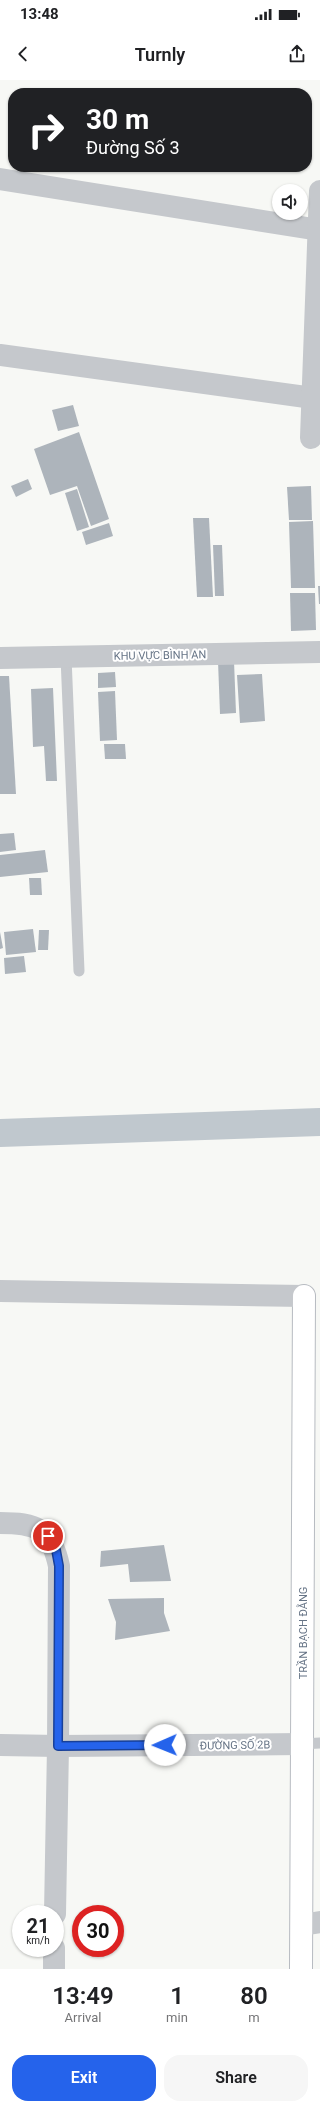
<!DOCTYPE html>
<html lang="en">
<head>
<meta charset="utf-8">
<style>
  body { margin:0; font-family:Roboto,sans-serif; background:#f6f6f6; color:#202124; height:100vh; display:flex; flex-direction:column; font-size:15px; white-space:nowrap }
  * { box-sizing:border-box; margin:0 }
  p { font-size:13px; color:#757577 }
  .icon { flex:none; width:22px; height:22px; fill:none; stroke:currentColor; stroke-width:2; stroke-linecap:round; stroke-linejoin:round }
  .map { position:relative; height:1889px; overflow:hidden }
  .side { display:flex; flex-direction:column; background:#fff; flex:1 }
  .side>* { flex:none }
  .guide { position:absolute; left:8px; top:8px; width:304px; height:84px; border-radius:16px; box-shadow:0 1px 3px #0004; background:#202124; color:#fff; overflow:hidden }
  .tools { position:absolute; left:272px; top:104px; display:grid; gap:8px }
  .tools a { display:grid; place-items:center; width:36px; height:36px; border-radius:50%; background:#fff; box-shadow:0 1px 3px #0004; font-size:20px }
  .speed { position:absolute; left:12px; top:1825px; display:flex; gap:8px; font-size:20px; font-weight:700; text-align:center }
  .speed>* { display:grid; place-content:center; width:52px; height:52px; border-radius:50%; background:#fff; box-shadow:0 1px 3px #0004; line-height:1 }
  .speed small { font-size:10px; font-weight:400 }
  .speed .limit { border:6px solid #d22; background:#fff; color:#111 }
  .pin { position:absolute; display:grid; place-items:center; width:34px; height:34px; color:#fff; margin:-17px; border:2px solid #fff; border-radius:50%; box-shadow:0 1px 4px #0007 }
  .me { position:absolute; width:44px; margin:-22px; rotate:269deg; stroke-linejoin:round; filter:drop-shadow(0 0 3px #0008) }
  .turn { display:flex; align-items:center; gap:14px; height:84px; padding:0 12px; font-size:18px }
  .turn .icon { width:52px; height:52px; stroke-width:2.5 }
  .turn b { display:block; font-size:28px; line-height:34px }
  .eta { display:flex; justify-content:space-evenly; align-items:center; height:68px; text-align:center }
  .eta b { font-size:24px; font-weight:600; line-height:28px }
  .action { display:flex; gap:8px; margin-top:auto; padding:8px 12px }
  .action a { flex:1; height:46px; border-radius:16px; background:#2563eb; color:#fff; font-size:16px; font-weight:600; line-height:46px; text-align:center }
  .action a+a { background:#f6f6f6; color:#202124 }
  .status { display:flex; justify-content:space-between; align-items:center; height:28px; padding:0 20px; background:#fff; direction:ltr }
  .status svg { height:11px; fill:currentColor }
  header { display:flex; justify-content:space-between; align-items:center; height:52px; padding:0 12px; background:#fff; font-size:18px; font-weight:600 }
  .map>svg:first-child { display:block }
</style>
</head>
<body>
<div class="status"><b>13:48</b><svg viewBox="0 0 49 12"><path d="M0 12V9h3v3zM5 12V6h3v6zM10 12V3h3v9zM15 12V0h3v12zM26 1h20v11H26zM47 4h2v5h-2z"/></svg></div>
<header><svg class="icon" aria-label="back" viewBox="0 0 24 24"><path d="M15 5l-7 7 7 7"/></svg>Turnly<svg class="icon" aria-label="share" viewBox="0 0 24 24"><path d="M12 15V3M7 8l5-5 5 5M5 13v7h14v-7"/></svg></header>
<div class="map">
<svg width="320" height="1889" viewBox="0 0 320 1889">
  <rect width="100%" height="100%" fill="#f7f8f5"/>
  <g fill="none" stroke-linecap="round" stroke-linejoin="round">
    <path stroke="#c0c8ce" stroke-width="28" d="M0,1053L320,1042"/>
  </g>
  <g fill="#adb4bb">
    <path d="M73,325L79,346L58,351L52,330Z"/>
    <path d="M79,352L109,439L91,446L77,406L50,415L34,369Z"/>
    <path d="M28,399L32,409L16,417L11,406Z"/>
    <path d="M311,406L312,440H289L287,407Z"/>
    <path d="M77,409L89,447L77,451L65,413Z"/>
    <path d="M193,438H209L213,517H197Z"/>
    <path d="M313,441L315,508H291L289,442Z"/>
    <path d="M109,443L113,456L86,465L82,452Z"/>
    <path d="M213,465H222L224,516H215Z"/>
    <path d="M318,506H320V524H319Z"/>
    <path d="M290,513H315L316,550L291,551Z"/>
    <path d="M218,581H234L236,633L220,634Z"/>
    <path d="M115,592L116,607L98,608V593Z"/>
    <path d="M262,594L265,641L240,643L237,595Z"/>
    <path d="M0,596H9L16,714H0Z"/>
    <path d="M53,608L57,701H46L44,666L33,667L31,609Z"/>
    <path d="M115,611L117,660L100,661L98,612Z"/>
    <path d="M104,664H125L126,679H105Z"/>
    <path d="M14,753L16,770L0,772V754Z"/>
    <path d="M45,770L48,792L0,797V775Z"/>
    <path d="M29,798H41L42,815H30Z"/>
    <path d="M33,849L36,872L6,875L4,852Z"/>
    <path d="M39,850H49L48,870H38Z"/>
    <path d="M0,852L3,868L0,869Z"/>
    <path d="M24,876L26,892L5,894L4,878Z"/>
    <path d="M164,1465L171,1501L130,1502L128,1484L100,1487L101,1471Z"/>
    <path d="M164,1518V1533L170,1551L115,1560L116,1542L108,1519Z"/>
  </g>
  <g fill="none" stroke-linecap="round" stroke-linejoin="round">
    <defs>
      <path id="secondary" d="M301,1889L304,1216"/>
    </defs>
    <use href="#secondary" stroke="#b7bbc1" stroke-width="24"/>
    <g stroke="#c5c8cc" stroke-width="11">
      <path d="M66,577L79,891"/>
      <path d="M302,1664L320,1663"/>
    </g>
    <g stroke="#c5c8cc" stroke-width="22">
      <path d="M0,99L319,150"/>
      <path d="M0,275L313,318"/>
      <path d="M311,358L320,111"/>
      <path d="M0,578L320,572"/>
      <path d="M0,1211L304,1216"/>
      <path d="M0,1443C36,1443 51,1448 59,1486L58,1666L55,1834"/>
      <path d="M0,1665L58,1666L302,1664"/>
      <path d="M302,1845L320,1842"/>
      <path d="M54,1889V1868"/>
    </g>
    <use href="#secondary" stroke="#fff" stroke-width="22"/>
  </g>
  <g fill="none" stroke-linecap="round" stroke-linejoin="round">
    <defs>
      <path id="route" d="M48,1456L56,1470L59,1486L58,1666L165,1665"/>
    </defs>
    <use href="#route" stroke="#184099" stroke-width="10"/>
    <use href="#route" stroke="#2563eb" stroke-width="7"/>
  </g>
  <g text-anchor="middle" stroke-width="4" stroke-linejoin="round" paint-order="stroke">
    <g font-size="11" fill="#667486" stroke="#fff">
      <text transform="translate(160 575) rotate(-1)" y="4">KHU VỰC BÌNH AN</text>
      <text transform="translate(303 1553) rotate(-90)" y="4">TRẦN BẠCH ĐẰNG</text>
      <text transform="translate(235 1665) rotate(-1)" y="4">ĐƯỜNG SỐ 2B</text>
    </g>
  </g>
</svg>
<div class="tools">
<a><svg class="icon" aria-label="sound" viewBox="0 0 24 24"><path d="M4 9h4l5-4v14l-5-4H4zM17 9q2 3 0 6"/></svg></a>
</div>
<div class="speed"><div>21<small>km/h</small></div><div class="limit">30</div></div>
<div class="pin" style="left:48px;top:1456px;background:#d93025"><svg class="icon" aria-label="arrive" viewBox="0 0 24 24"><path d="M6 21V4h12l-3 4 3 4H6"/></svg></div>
<svg class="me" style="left:165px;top:1665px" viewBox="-20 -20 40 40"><circle r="19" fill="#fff"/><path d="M0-13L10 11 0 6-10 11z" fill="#2563eb"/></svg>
<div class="guide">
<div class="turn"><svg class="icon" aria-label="right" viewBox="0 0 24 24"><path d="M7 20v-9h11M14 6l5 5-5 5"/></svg><div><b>30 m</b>Đường Số 3</div></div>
</div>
</div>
<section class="side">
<div class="eta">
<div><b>13:49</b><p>Arrival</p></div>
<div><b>1</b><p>min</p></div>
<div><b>80</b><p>m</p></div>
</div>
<div class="action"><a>Exit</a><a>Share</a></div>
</section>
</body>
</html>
